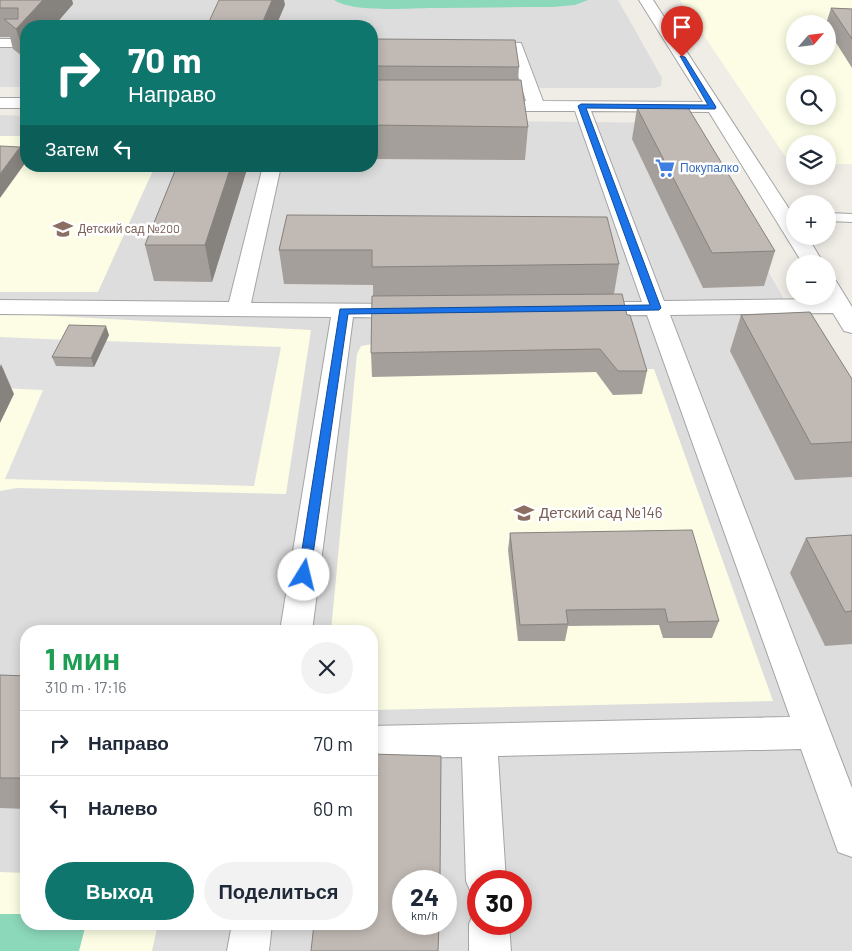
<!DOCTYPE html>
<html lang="ru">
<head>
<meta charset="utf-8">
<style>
  body { margin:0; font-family:Barlow,sans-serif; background:#f2f2f3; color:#1f2937; height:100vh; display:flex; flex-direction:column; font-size:19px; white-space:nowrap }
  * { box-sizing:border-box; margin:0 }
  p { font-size:16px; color:#747a83 }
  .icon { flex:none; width:28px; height:28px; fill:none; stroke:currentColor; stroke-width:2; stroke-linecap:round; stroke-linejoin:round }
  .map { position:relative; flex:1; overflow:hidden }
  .side { position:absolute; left:20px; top:625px; width:358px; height:305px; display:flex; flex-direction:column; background:#fff; border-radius:20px; box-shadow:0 2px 12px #0003 }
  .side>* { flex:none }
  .guide { position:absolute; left:20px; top:20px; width:358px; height:152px; border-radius:20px; box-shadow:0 2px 12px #0003; background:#0f766e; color:#fff; overflow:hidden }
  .needle { width:32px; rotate:62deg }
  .fabs { position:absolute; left:786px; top:15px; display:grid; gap:10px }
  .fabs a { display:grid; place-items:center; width:50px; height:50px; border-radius:50%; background:#fff; box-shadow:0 2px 12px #0003; font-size:25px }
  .speed { position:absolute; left:392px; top:870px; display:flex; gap:10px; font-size:25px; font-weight:700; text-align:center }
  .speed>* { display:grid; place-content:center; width:65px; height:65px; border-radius:50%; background:#fff; box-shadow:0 2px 12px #0003; line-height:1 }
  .speed small { font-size:12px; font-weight:400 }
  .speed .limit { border:8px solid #d22; background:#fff; color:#111 }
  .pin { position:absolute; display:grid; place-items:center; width:42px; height:42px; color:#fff; margin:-51px -21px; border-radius:50% 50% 50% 0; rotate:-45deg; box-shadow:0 0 5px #0007 }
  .pin .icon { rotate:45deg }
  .me { position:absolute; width:55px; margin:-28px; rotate:9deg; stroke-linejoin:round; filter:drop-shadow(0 0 4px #0008) }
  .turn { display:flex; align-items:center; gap:18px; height:105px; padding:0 25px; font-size:22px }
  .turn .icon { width:65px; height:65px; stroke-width:2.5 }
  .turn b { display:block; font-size:35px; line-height:42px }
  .then { display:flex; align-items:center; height:48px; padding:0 25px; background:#0003; gap:10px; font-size:19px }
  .round { display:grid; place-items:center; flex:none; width:52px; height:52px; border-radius:26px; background:#f2f2f3 }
  .overview { display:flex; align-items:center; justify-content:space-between; height:85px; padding:0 25px }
  h1 { font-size:30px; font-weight:700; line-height:38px; color:#1e9e55 }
  .button { display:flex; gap:10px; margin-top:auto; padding:10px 25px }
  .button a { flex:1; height:58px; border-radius:30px; background:#0f766e; color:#fff; font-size:20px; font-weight:700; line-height:58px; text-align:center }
  .button a+a { background:#f2f2f3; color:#1f2937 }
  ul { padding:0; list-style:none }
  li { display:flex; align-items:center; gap:15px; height:65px; padding:0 25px; border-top:1px solid #e0e1e3 }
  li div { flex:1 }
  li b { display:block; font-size:19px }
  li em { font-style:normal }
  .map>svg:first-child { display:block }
</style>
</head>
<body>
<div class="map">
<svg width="852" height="951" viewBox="0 0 852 951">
  <rect width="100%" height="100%" fill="#f0ede7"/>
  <g fill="#dedddd" fill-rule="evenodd">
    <path d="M0,0H618L662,78L661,86L655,88H371V26H26V87H0Z"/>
    <path d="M0,115L26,116V166H371V120L684,123L852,419V951H0ZM26,631H371V924H26ZM404,881H446V924H404ZM479,881H521V924H479Z"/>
  </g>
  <g fill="#fcfde4" fill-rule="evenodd">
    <path d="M680,0H852V164H828V144H795V162H789ZM795,24H828V56H795ZM795,84H828V116H795Z"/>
    <path d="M0,136H26V166H155L98,292H0Z"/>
    <path d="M0,315H37L311,330L286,494L17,488L0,491Z"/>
    <path d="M373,344L634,369H654L773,701L371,710V631H331L357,354L361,346Z"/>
    <path d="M0,872L26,873V924H158L152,951H0Z"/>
  </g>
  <g fill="#8cd8bb">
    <path d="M334,0H588L575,5L553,7C513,7 473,8 433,8C408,8 354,13 334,0Z"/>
    <path d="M0,914H26V924H86L79,951H0Z"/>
  </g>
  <path fill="#e0e0e0" d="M0,337L69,340L94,367L106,341L281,347L254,486L5,479L43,390L0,388Z"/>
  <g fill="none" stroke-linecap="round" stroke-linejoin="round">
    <defs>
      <path id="lane" d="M828,213L852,214V222L828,221Z"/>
      <g id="street">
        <path d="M639,0H653L795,218V236H807L824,264H803L709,112L591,111L664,301L825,299L823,296H828V279L836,281L852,307V333L844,331L833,313L670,315L852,788V857L838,852L801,749L498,756L506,881H479V898L472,895L466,881L462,757L371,758V726L790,717L647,315L589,316L581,314L578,309L581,304L589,302H642L575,111H487L481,109L479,106L481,103L487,101H526L510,50L473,48L471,45L473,42L478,41L521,43L543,101L703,102Z"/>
        <rect x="0" y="39" width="26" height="8"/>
        <rect x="0" y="98" width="26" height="10"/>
        <path d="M263,166H281L251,303L408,304L416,306L419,311L416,316L408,318L353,317L312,631H280L331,317L0,314V300L229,302Z"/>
        <path d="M479,908V924H509L511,951H469V924L475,910Z"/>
        <path d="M232,924H272L269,951H227Z"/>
      </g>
    </defs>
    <use href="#lane" stroke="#a4a4a4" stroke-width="2"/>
    <use href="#street" stroke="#a4a4a4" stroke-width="2"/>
    <use href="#lane" fill="#fff" fill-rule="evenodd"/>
    <use href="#street" fill="#fff" fill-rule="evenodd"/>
  </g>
  <g fill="#a59f9b">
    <path d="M0,0H72L73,4L54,26H26V59L13,49L10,37H0Z"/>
    <path d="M831,8L852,9V68L828,30V24H826Z"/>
    <path d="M371,39L519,67L518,80L528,127L525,160L371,159Z"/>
    <path d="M637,108L775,251L764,286L703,288L632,139Z"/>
    <path d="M177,166H248L212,282L154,281L145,245Z"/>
    <path d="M287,215L619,264L614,294L627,315L647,371L642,394L613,395L596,372L372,377L371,353L373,296V285L284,284L279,250Z"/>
    <path d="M741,315L852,379V477L795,480L730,351Z"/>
    <path d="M109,335L94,367L56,366L52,357Z"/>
    <path d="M510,533L719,621L712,638H663L659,625L568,626L565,641H518L508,550Z"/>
    <path d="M852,535V644L825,646L790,573L806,538Z"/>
    <path d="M0,675L26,676V809L0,808Z"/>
  </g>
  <g fill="#86827e">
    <path d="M43,0H72L73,4L54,26H26V59L16,29Z"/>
    <path d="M272,0H284L285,5L276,26H261Z"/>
    <path d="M20,147L26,162L0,198V174Z"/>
    <path d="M231,166H248L212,282L205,245Z"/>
    <path d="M106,326L109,335L94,367L91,358Z"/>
    <path d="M1,364L14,394L0,423V367Z"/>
  </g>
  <g fill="#c0b9b4" stroke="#86827e">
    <path d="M0,0H43L16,29L4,19H18V8H0Z"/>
    <path d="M219,0H272L261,26H207Z"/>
    <path d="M831,8L852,9V39Z"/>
    <path d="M371,39L515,40L519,67L371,66Z"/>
    <path d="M371,80H521L528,127L371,125Z"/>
    <path d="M687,106L775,251L712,253L637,108Z"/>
    <path d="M0,146L20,147L0,174Z"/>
    <path d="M177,166H231L205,245H145Z"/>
    <path d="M287,215L607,217L619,264L372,267V250H279Z"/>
    <path d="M622,294L627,315H630L647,371H618L600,349L371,353L372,296Z"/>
    <path d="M810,312L852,379V442L811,444L741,315Z"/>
    <path d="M69,325L106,326L91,358L52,357Z"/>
    <path d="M692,530L719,621L668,622L665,609L566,610L568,624L520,625L510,533Z"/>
    <path d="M852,535V611L845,612L806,538Z"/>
    <path d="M0,675L26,676V778H0Z"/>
    <path d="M371,754L441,756L440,881H404V924H439L438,951H311L314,924H371Z"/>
  </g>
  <path fill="#1a73e8" stroke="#114b97" d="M680,56L685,57L716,107L715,109L586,108L661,308L659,310L348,314L310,575L309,578H300L298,575L340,309L650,305L578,106L581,104L708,105Z"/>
  <defs>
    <symbol id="supermarket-bare" viewBox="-9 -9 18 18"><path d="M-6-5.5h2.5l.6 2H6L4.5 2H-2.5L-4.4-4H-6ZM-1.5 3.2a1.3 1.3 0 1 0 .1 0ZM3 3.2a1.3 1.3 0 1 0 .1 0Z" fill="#3f7fe0" stroke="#fff" stroke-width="2.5" paint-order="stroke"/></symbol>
    <symbol id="school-bare" viewBox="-9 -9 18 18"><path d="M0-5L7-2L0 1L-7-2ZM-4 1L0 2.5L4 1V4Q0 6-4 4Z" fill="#8d6e63" stroke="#fff" stroke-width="2.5" paint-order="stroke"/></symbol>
  </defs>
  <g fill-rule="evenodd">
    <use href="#supermarket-bare" x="651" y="154" width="28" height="28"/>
    <use href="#school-bare" x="49" y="215" width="28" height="28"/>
    <use href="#school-bare" x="510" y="499" width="28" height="28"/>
  </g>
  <g text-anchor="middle" stroke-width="5" stroke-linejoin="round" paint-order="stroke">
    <g font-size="12" fill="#366cbe" stroke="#fff" text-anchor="start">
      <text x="680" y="172">Покупалко</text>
    </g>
    <g font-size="12" fill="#785e54" stroke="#fff" text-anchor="start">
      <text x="78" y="233">Детский сад №200</text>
    </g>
    <g font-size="15" fill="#785e54" stroke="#fff" text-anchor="start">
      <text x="539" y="518">Детский сад №146</text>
    </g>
  </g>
</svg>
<div class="fabs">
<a><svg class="needle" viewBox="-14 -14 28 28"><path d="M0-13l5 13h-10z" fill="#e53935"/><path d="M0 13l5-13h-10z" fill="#747a83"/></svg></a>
<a><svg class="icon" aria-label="search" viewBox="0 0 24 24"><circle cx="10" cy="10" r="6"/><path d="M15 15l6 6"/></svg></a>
<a><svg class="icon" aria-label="layers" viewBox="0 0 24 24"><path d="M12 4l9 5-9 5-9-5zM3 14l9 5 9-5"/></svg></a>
<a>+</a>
<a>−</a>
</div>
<div class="speed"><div>24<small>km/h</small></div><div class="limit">30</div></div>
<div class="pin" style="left:682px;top:57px;background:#d93025"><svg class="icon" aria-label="arrive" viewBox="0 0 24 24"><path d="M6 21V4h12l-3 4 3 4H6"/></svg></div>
<svg class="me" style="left:304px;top:575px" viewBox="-20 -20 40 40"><circle r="19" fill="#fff"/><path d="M0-13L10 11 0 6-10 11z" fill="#1a73e8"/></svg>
<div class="guide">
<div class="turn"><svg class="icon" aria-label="right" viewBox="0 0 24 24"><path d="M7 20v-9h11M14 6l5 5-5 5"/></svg><div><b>70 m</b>Направо</div></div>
<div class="then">Затем<svg class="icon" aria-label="left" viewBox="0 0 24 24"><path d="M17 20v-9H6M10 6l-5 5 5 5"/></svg></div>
</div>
<section class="side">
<div class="overview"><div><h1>1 мин</h1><p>310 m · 17:16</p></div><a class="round"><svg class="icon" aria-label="close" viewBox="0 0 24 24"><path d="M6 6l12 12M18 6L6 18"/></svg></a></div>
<ul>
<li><svg class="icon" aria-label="right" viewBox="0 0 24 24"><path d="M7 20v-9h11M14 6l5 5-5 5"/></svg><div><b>Направо</b></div><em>70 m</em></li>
<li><svg class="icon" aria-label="left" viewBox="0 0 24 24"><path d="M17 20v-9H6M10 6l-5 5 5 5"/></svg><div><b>Налево</b></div><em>60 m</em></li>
</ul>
<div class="button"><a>Выход</a><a>Поделиться</a></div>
</section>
</div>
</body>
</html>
